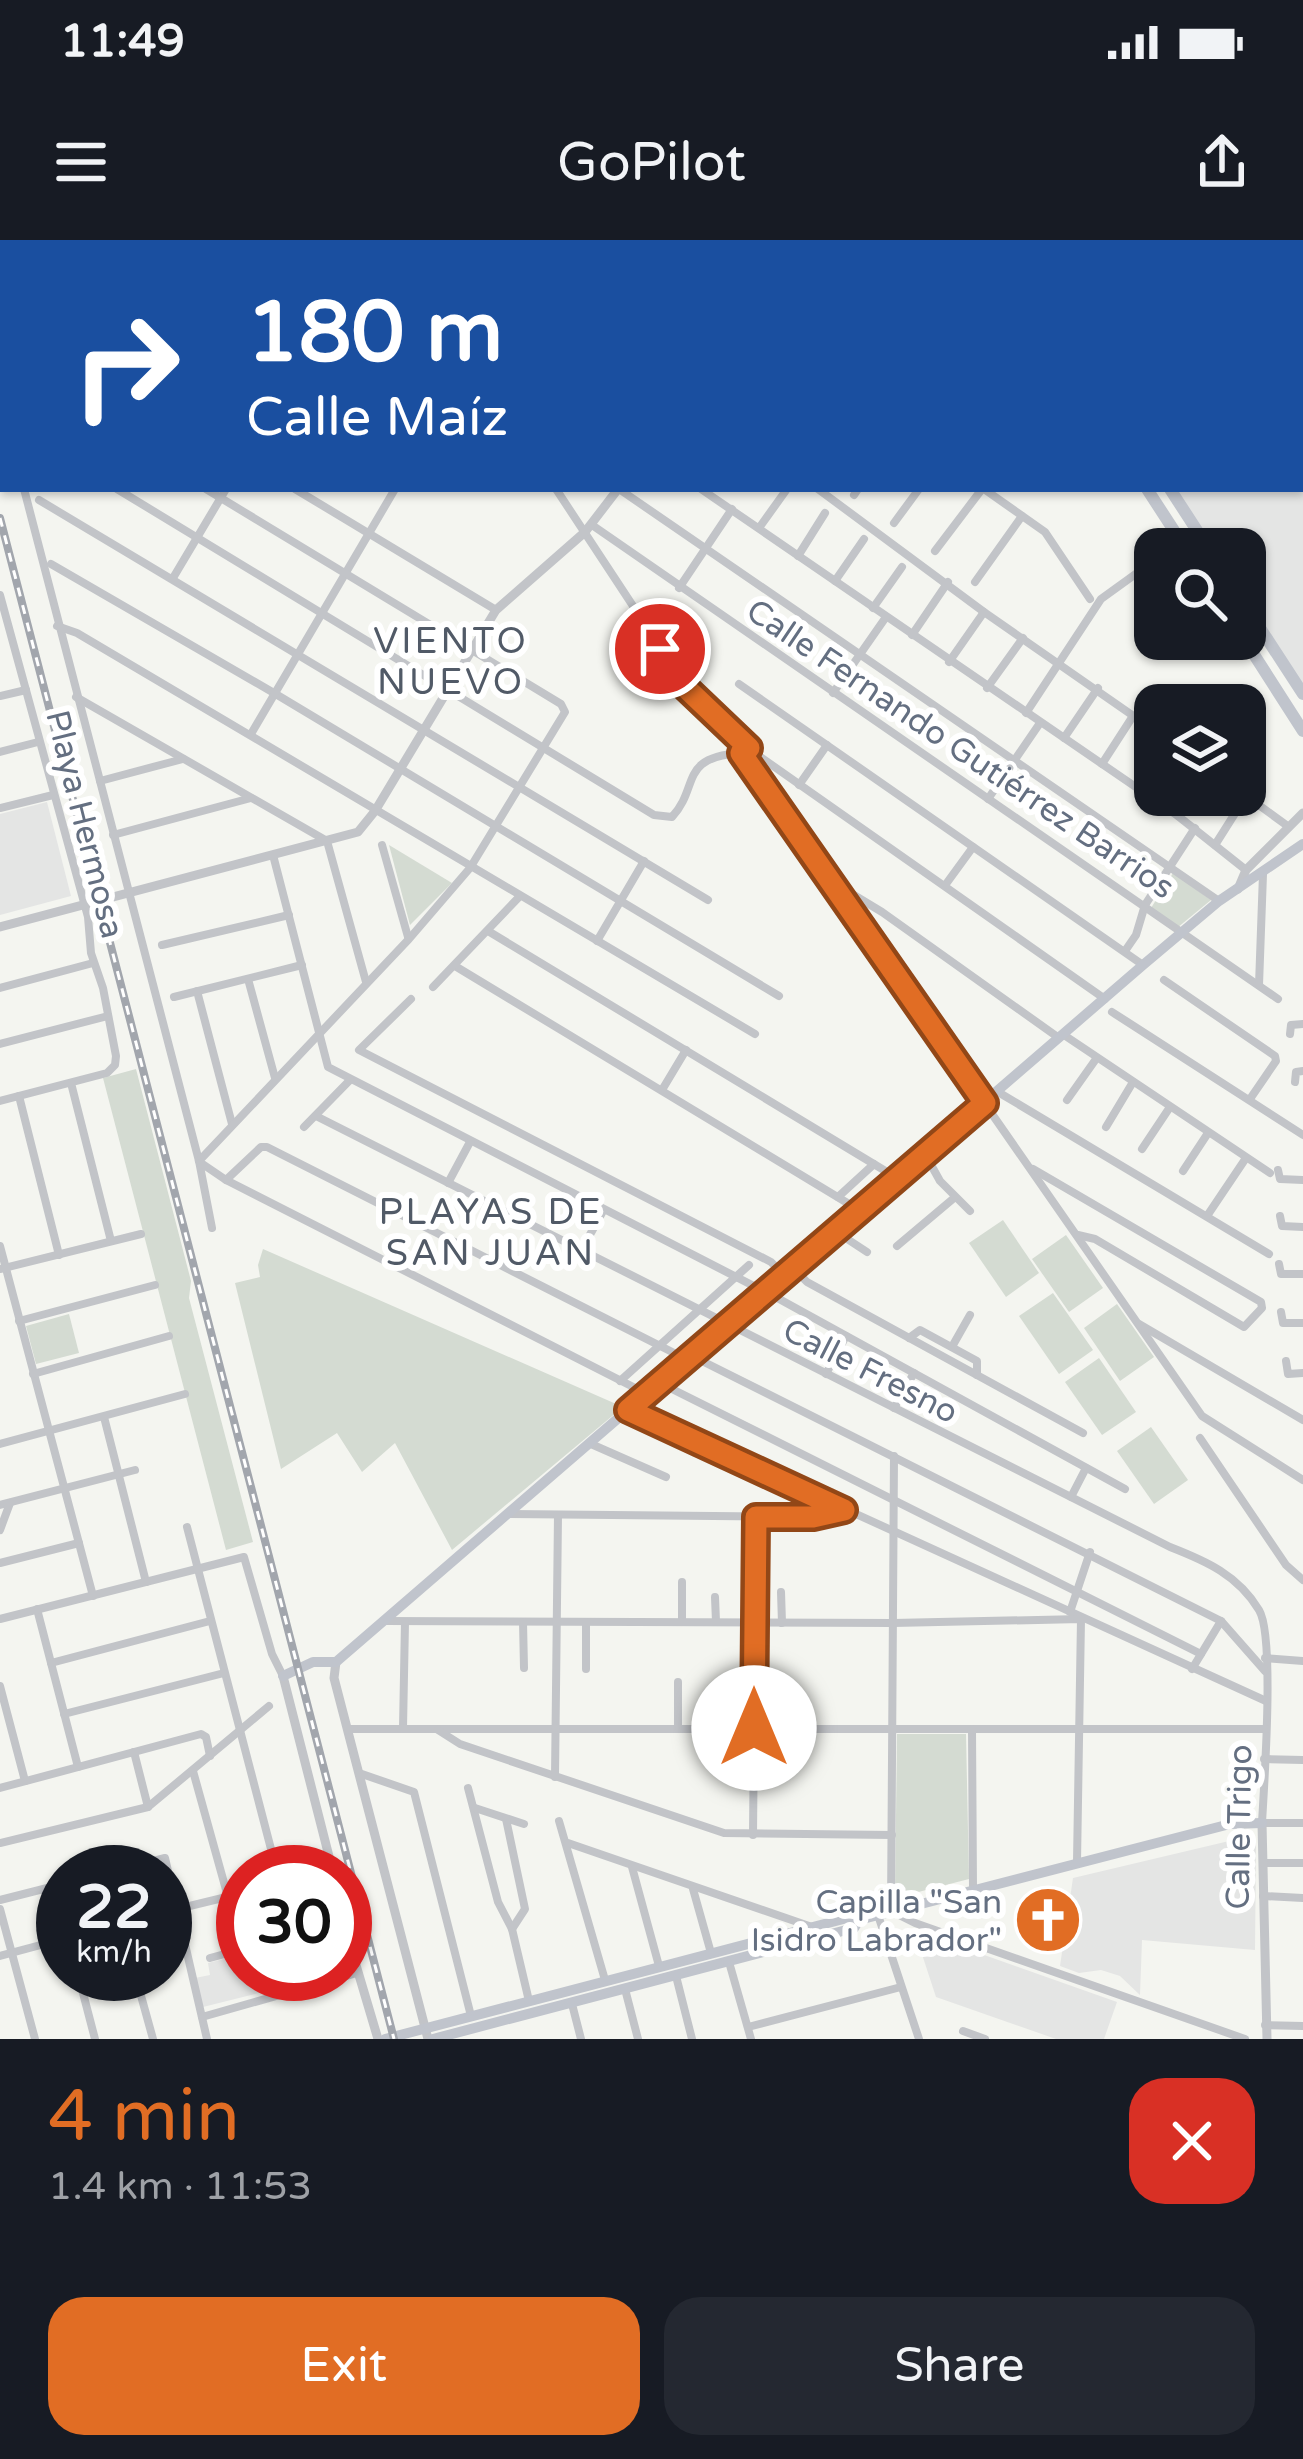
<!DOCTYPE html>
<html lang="en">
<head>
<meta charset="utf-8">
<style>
  body { margin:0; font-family:"Varela Round",sans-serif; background:#242831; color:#f1f3f6; height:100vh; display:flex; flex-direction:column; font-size:45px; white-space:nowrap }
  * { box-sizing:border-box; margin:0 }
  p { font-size:39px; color:#9ea1a6 }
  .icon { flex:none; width:66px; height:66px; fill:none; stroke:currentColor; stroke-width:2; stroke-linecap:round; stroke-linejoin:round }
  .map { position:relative; height:1799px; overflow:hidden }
  .drawer { display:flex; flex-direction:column; background:#171b24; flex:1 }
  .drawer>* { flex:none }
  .guide { position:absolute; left:0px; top:0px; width:1305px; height:252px; box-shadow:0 3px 9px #0004; background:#1a4fa0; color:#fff; overflow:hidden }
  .buttons { position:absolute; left:1134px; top:288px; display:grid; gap:24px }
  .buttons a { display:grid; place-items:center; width:132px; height:132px; border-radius:24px; background:#171b24; box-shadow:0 3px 9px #0004; font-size:60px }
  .speed { position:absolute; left:36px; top:1605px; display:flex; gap:24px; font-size:60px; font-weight:700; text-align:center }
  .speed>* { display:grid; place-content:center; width:156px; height:156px; border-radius:50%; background:#171b24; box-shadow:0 3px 9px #0004; line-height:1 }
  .speed small { font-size:30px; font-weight:400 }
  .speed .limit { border:18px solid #d22; background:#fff; color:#111 }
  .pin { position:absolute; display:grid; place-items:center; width:102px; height:102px; color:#fff; margin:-51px; border:6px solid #fff; border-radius:50%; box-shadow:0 3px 12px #0007 }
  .me { position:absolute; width:132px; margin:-66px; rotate:0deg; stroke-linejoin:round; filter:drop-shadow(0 0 9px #0008) }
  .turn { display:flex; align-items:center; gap:42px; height:252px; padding:0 48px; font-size:54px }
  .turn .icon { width:156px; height:156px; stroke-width:2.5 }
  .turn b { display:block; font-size:84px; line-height:102px }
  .round { display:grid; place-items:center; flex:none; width:126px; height:126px; border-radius:36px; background:#242831 }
  .headline { display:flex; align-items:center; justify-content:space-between; height:204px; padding:0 48px }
  h1 { font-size:72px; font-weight:600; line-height:90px; color:#e16d24 }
  .cta { display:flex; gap:24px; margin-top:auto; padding:24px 48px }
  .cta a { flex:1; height:138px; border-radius:36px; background:#e16d24; color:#fff; font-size:48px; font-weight:600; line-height:138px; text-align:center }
  .cta a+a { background:#242831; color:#f1f3f6 }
  .status { display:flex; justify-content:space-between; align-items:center; height:84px; padding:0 60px; background:#171b24; direction:ltr }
  .status svg { height:33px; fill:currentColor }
  header { display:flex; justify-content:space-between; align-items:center; height:156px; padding:0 48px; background:#171b24; font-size:54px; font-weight:600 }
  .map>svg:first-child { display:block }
</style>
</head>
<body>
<div class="status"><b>11:49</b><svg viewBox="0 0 49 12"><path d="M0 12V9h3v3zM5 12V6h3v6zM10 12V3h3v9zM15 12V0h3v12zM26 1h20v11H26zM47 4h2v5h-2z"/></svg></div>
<header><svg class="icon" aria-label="menu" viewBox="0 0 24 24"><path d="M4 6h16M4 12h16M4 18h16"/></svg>GoPilot<svg class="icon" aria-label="share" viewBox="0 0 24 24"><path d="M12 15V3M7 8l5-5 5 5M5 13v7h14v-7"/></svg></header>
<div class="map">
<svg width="1303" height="1799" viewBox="0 0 1303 1799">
  <rect width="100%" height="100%" fill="#f4f5f0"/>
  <g fill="#e4e5e4">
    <path d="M1016,0H1303V454L1245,364V309H1209L1170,249H1302V3Z"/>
    <path d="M47,562L71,656L0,675V574Z"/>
    <path d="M1246,1597L1256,1601V1606L1255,1710L1142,1700L1140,1755L1120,1736L1101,1730L1079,1733L1060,1726L1073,1638Z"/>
    <path d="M914,1690L1117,1762L1104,1799H1056L936,1757Z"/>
    <path d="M243,1714V1734H254L259,1753L203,1767L195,1738L210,1735L208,1723Z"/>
  </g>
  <g fill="#d4dbd2">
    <path d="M389,605L452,643L410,685Z"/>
    <path d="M1173,633L1211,660L1177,688L1151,668Z"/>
    <path d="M136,829L191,1041L189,1058L253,1302L226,1310L103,838Z"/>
    <path d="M1003,980L1039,1033L1006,1057L969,1003Z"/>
    <path d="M1066,995L1103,1048L1069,1072L1032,1019Z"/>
    <path d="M263,1009L623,1167L452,1310L395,1203L362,1232L337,1193L281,1229L235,1043L260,1037L258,1025Z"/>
    <path d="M1053,1053L1093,1110L1059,1134L1019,1076Z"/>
    <path d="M1117,1064L1154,1117L1120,1141L1084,1088Z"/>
    <path d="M69,1074L79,1113L36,1124L26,1086Z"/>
    <path d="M1099,1118L1136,1172L1102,1195L1065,1142Z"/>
    <path d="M1151,1187L1188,1240L1154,1264L1117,1211Z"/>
    <path d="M897,1494H966L969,1639L895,1658Z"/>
  </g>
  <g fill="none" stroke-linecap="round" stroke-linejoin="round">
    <g stroke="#c2c4c8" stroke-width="8">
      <path d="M48,0L52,3"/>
      <path d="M110,0L115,3"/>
      <path d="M184,0L188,3"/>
      <path d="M250,0L252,3"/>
      <path d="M382,0L384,3"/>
      <path d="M460,0L464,3"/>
      <path d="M650,0L652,1"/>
      <path d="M751,0L755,3"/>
      <path d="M803,0L807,3"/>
      <path d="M834,0L838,3"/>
      <path d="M913,0L917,3"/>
      <path d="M224,3L227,0"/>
      <path d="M392,3L394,0"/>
      <path d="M445,3L447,0"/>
      <path d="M562,3L564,0"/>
      <path d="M626,3L628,0"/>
      <path d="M0,15L3,17"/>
      <path d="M0,55L3,56"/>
      <path d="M0,102L3,105"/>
      <path d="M0,156L3,166"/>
      <path d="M24,249L199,921L212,988"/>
      <path d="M117,249L654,575L672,577C700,547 678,517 741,513"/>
      <path d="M295,249L496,370"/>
      <path d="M556,249L687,448L749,509L1105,759"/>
      <path d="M619,249L1219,661"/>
      <path d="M701,249L1178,576L1246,630"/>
      <path d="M818,249L984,372L1155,491"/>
      <path d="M984,249L1045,292L1090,359"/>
      <path d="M854,255L858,249"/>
      <path d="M39,260L708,660"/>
      <path d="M894,283L919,249"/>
      <path d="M592,285L1278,759"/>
      <path d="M759,288L787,249"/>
      <path d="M935,311L982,249"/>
      <path d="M798,316L825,273"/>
      <path d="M51,324L274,453L779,756"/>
      <path d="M173,338L226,249"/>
      <path d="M835,341L864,299"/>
      <path d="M975,342L1022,276"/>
      <path d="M679,348L732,269"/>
      <path d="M0,355L88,677L91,713L103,748L116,816L115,825L107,833L0,861"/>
      <path d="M873,368L902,327"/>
      <path d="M57,386L77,393L755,794"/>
      <path d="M912,395L948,342"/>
      <path d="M949,422L984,372"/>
      <path d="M739,444L1143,725"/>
      <path d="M987,448L1023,398"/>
      <path d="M833,453L886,377"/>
      <path d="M0,456L26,450"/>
      <path d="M76,457L327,601L366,742"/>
      <path d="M1026,473L1101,359L1155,320"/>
      <path d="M251,494L395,249"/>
      <path d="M1064,498L1098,448"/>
      <path d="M749,509L741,513L1202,1176L1303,1240"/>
      <path d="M0,512L38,502"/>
      <path d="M1102,524L1133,476"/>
      <path d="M100,541L183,519"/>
      <path d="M799,545L827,505"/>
      <path d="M1141,551L1155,530"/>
      <path d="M1245,555L1289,587"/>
      <path d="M988,559L1040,483"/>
      <path d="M0,568L53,555"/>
      <path d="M1178,576L1193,555"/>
      <path d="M113,595L251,558"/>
      <path d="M382,605L408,697"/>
      <path d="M1215,605L1246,556"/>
      <path d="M273,615L328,827L781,1060L1125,1249"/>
      <path d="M834,643L882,672L1059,798"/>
      <path d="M946,644L973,607"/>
      <path d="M488,691L897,938"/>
      <path d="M597,701L644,621"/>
      <path d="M162,705L289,675"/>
      <path d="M1125,711L1136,695L1145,665L1195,588"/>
      <path d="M455,726L859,970"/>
      <path d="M248,739L275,838"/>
      <path d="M1164,740L1275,816L1276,821L1250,859"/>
      <path d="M1259,745L1263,634"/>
      <path d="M433,747L520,656"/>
      <path d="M0,748L93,723"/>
      <path d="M197,751L232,884"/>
      <path d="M174,757L302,725"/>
      <path d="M411,759L359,810L771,1022L784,1035"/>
      <path d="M1112,772L1303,895"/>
      <path d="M1290,794L1291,785L1303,784"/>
      <path d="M1064,795L1270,933"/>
      <path d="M0,804L108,776"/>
      <path d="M1295,842L1296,832L1303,831"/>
      <path d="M71,843L111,1001"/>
      <path d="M662,850L686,810"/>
      <path d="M998,852L1269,1014"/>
      <path d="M19,856L59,1015"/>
      <path d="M1067,860L1096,819"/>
      <path d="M316,876L1170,1307C1206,1321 1238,1335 1259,1370C1275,1396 1264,1545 1262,1583H1303"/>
      <path d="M304,887L350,840"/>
      <path d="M1106,887L1133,842"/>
      <path d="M1142,909L1170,867"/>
      <path d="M925,914L940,941L970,971"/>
      <path d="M199,921L409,699L470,628L565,472L561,464L206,249"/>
      <path d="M201,923L226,940L647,1154"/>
      <path d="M1033,929L1261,1062L1262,1068L1244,1087L1095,999L1078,995"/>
      <path d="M1278,930L1280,939L1303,940"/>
      <path d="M1183,931L1208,893"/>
      <path d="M226,940L261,907H267L686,1119"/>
      <path d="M448,943L470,902"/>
      <path d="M838,957L874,924"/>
      <path d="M1207,976L1246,918"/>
      <path d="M1280,976L1282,986L1303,987"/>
      <path d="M835,991L867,1012"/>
      <path d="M0,1006L93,1356"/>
      <path d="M897,1006L954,958"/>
      <path d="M581,1011L603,971"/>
      <path d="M1279,1024L1281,1034H1303"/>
      <path d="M793,1028L807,1042L1083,1193"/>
      <path d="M0,1029L141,994"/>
      <path d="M1281,1072L1283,1083H1303"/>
      <path d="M19,1081L155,1045"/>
      <path d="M1139,1084L1303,1180"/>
      <path d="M909,1098L920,1090L977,1121V1135"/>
      <path d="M953,1105L970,1075"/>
      <path d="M692,1116L1221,1381L1265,1431"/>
      <path d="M1286,1121L1288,1134L1303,1133"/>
      <path d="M33,1134L169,1096"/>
      <path d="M826,1134L846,1096"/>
      <path d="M620,1141L749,1025"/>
      <path d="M660,1143L1201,1414"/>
      <path d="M894,1168L914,1133"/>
      <path d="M628,1170L1266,1461"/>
      <path d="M104,1177L146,1342"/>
      <path d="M1200,1198L1286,1325L1303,1340"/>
      <path d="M0,1204L185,1154"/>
      <path d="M591,1204L666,1237"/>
      <path d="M894,1216L891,1671L915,1683L1245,1799"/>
      <path d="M1071,1257L1086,1228"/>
      <path d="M0,1265L135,1230"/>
      <path d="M510,1274L813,1277L842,1271"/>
      <path d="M187,1287L277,1632"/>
      <path d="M0,1290L10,1263"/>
      <path d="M0,1323L79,1303"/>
      <path d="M682,1342V1382"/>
      <path d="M781,1352L782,1383"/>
      <path d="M715,1357L716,1382"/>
      <path d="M37,1369L78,1527"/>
      <path d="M1070,1372L1090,1312"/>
      <path d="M0,1379L244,1317L272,1414L283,1436"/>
      <path d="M386,1381L893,1383L1081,1379L1077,1622"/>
      <path d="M523,1382L524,1428"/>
      <path d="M1265,1418L1303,1421"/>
      <path d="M51,1423L210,1381"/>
      <path d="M586,1429V1382"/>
      <path d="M1192,1429L1221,1381"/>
      <path d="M678,1442V1488"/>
      <path d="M0,1446L25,1541"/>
      <path d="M64,1474L224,1433"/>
      <path d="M403,1488L405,1382"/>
      <path d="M348,1489H1266"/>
      <path d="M972,1489L973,1648"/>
      <path d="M438,1490L460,1504L724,1593L892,1595"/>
      <path d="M134,1512L148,1567"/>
      <path d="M1264,1519L1303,1520"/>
      <path d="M193,1531L228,1657"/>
      <path d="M359,1533L414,1552L471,1776"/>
      <path d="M555,1537L558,1275"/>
      <path d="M0,1548L201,1494L206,1497L210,1516"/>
      <path d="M468,1548L498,1662L512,1689L529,1761"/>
      <path d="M475,1568L524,1584"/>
      <path d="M506,1579L525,1669L512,1689"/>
      <path d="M559,1581L605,1740"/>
      <path d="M753,1595L756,1277"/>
      <path d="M0,1603L148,1567L269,1466"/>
      <path d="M568,1603L812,1687"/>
      <path d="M1263,1623H1303"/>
      <path d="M632,1627L659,1726"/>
      <path d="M110,1632L165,1618L207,1799"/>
      <path d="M318,1632L332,1628"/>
      <path d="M693,1649L711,1713"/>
      <path d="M1263,1656L1303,1658"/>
      <path d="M0,1660L63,1644"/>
      <path d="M0,1669L35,1799"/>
      <path d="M165,1672L243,1653"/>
      <path d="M878,1675L919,1799"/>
      <path d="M0,1716L63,1699"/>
      <path d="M210,1718L243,1709"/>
      <path d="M729,1722L751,1799"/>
      <path d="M78,1734L95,1799"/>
      <path d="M135,1734L153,1799"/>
      <path d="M676,1736L692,1799"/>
      <path d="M625,1749L638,1799"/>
      <path d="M572,1764L581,1799"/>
      <path d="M202,1777L357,1733"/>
      <path d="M1265,1785L1303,1786"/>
      <path d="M748,1787L901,1747"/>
      <path d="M963,1791L985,1799"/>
    </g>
    <g stroke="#c2c4c8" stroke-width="9">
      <path d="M820,3L821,0"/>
      <path d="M1238,649L1246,630L1303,573"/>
      <path d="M0,687L358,592L375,571L496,370L585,292L618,249"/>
      <path d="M336,1422L334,1438L428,1799"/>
      <path d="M283,1436L333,1632"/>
      <path d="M1262,1583L1267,1799"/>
      <path d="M345,1688L378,1799"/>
    </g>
    <g stroke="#c0c4cc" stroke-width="10">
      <path d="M283,1436L313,1422H336L1143,725L1219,661L1303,604"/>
      <path d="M385,1799L851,1677L859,1680L1230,1584L1262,1583"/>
      <path d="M433,1799L854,1688L859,1680"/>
    </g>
    <g stroke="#c0c4cc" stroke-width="12">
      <path d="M987,0L989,3"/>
      <path d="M1011,0L1013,3"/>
      <path d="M1147,249L1186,309"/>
      <path d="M1170,249L1209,309"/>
      <path d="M1245,365L1303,454"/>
      <path d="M1244,399L1303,491"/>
    </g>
    <defs>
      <path id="rail" d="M0,278L394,1799"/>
    </defs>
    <use href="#rail" stroke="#a2a6ad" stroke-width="8"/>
    <use href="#rail" stroke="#fff" stroke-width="3" stroke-dasharray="9" stroke-linecap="butt"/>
  </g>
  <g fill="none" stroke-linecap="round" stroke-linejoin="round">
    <defs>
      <path id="route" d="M660,409L686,448L749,508L741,513L985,863L628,1170L844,1270L813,1277H756L754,1488"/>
    </defs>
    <use href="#route" stroke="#924717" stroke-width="30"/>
    <use href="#route" stroke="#e16d24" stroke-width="21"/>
  </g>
  <defs>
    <symbol id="church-disc" viewBox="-11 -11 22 22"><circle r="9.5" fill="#e16d24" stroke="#fff"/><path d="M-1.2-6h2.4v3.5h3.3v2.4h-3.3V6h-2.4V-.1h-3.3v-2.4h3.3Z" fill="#fff"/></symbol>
  </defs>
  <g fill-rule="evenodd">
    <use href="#church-disc" x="1010" y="1642" width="76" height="76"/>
  </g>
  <g text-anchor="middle" stroke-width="12" stroke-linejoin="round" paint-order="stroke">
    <g font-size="33" fill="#646f81" stroke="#fff">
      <text transform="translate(961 508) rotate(34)" y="12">Calle Fernando Gutiérrez Barrios</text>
      <text transform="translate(86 584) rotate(76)" y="12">Playa Hermosa</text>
      <text transform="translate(871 1130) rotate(27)" y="12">Calle Fresno</text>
      <text transform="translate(1238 1587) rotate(-89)" y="12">Calle Trigo</text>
    </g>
    <g font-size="33" fill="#646f81" stroke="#fff" text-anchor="end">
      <text x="1002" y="1673">Capilla "San<tspan x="1002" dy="38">Isidro Labrador"</tspan></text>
    </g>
    <g font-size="36" letter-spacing="3" fill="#515a67" stroke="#fff">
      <text x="451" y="413">VIENTO<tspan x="451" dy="41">NUEVO</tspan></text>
      <text x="491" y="984">PLAYAS DE<tspan x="491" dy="41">SAN JUAN</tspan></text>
    </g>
  </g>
</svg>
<div class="buttons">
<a><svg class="icon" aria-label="search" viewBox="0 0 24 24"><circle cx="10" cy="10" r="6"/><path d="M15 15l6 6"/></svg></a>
<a><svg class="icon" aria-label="layers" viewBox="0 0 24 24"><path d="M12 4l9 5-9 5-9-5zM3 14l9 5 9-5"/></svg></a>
</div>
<div class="speed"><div>22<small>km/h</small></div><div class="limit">30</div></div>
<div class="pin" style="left:660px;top:409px;background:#d93025"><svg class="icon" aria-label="arrive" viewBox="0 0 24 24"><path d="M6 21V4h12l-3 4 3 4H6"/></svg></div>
<svg class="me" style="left:754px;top:1488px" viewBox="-20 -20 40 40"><circle r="19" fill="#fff"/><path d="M0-13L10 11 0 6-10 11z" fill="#e16d24"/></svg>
<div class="guide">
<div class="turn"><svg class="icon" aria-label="right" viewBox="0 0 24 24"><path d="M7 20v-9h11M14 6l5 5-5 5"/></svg><div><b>180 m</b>Calle Maíz</div></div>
</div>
</div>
<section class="drawer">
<div class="headline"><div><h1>4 min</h1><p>1.4 km · 11:53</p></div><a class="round" style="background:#d93025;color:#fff"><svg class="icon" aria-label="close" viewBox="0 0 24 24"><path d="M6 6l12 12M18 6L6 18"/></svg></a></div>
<div class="cta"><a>Exit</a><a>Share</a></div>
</section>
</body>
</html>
